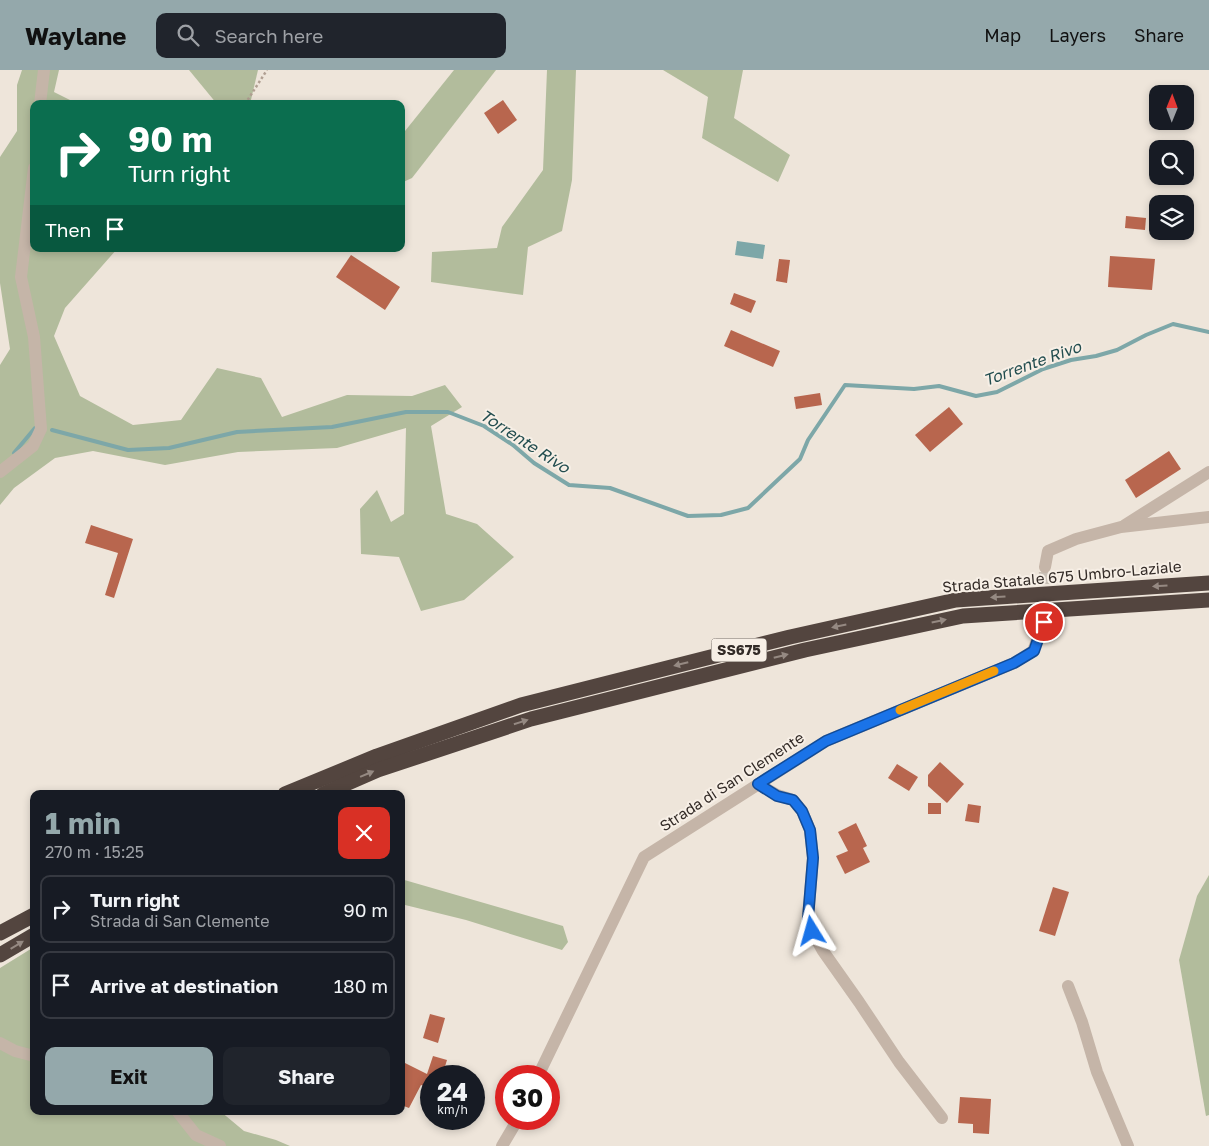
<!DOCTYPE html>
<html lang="en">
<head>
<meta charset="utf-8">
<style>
  body { margin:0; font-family:"Golos Text",sans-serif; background:#20242c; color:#f1f3f6; height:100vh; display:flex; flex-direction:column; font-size:19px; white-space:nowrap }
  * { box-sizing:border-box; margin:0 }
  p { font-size:16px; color:#9ea1a6 }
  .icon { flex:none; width:28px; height:28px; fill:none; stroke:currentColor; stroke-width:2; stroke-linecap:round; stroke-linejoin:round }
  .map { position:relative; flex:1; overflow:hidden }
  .side { position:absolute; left:30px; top:720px; width:375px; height:325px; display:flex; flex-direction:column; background:#171b24; border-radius:10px; box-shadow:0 2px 8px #0003 }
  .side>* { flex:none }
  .top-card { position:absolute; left:30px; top:30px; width:375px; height:152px; border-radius:10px; box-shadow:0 2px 8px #0003; background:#0b6e4f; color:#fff; overflow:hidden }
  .needle { width:32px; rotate:1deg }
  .tools { position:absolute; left:1149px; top:15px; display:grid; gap:10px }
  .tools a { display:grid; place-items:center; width:45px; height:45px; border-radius:10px; background:#171b24; box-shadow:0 2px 8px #0003; font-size:25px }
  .speed { position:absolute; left:420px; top:995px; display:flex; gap:10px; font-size:25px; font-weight:700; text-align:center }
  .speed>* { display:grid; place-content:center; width:65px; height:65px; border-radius:50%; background:#171b24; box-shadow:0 2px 8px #0003; line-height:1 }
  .speed small { font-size:12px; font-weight:400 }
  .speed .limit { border:8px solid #d22; background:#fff; color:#111 }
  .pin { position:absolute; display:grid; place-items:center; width:42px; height:42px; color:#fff; margin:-21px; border:2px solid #fff; border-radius:50%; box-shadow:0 1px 5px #0007 }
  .me { position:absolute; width:55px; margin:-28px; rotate:352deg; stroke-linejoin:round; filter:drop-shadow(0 0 4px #0008) }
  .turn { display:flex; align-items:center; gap:18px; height:105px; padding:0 15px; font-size:22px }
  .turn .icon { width:65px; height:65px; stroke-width:2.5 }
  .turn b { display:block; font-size:35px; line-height:42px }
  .then { display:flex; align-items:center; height:48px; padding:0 15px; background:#0003; gap:10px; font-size:19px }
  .round { display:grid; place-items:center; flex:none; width:52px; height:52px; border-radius:10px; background:#20242c }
  .summary { display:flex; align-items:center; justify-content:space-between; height:85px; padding:0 15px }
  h1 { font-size:30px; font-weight:700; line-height:38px; color:#94a8ab }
  .button { display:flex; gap:10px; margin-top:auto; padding:10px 15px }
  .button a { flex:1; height:58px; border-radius:10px; background:#94a8ab; color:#111; font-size:20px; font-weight:700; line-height:58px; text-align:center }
  .button a+a { background:#20242c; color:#f1f3f6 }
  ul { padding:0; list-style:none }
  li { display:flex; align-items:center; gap:15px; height:68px; margin:0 10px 8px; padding:0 5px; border:2px solid #363941; border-radius:10px }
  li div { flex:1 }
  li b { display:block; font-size:19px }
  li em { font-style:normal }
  header { display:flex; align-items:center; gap:30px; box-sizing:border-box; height:70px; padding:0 25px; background:#94a8ab; color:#111 }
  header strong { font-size:24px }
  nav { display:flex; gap:28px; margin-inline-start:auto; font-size:18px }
  .search { width:350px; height:45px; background:#20242c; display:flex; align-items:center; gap:12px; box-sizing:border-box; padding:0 18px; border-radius:10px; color:#9ea1a6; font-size:19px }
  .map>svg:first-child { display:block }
</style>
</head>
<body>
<header>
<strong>Waylane</strong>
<div class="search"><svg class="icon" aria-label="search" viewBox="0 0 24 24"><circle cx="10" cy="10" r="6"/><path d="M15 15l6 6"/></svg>Search here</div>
<nav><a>Map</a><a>Layers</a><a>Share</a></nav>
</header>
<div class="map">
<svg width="1209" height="1076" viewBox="0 0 1209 1076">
  <rect width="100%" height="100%" fill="#eee5da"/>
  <g fill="#b2bc9c">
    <path d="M22,0H59L54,22L78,34H34V179H117L65,238L54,266L80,326L133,355L181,350L217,298L261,308L282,347L347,325L412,326L445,315L462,337L431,356L446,444L477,454L514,487L464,530L421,541L399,487L361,484L360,439L377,420L391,452L404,444L406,358L337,378L238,382L165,395L93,381L55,388L14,418L0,435V295L10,279L0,213V87L17,61V15Z"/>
    <path d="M189,0H258L250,34H217Z"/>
    <path d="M454,0H496L412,108L401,113V66Z"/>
    <path d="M547,0H576L572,110L562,161L528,177L523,225L431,212L432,182L497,178L502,157L543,100Z"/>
    <path d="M663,0H743L734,48L790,85L778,112L702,68L708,27Z"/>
    <path d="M1209,805V1045L1206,1046L1179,890L1197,826Z"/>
    <path d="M401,809L563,856L568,872L562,880L466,850L401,834Z"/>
    <path d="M34,877V1041H220L244,1061L276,1070L290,1076H0V898Z"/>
  </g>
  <path fill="#7da7a8" d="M737,171L765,175L763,189L735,185Z"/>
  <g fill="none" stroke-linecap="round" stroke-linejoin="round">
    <g stroke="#7da7a8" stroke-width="4">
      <path d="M52,360L128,380L169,378L237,362L332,357L406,342H448L484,356L513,375L534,393L569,415L610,418L688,446L721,445L748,438L800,389L808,370L845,315L914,319L939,316L976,326L997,322L1043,299L1071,290L1096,286L1117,280L1146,265L1173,254L1209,262"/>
      <path d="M14,383L35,358"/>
    </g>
  </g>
  <g fill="#b8664e">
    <path d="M503,30L517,50L498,64L484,43Z"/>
    <path d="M1126,146L1146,148L1145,160L1125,158Z"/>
    <path d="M351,185L400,217L385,240L336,207Z"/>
    <path d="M1110,186L1155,189L1152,220L1108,217Z"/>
    <path d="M779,189L790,190L787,213L776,211Z"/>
    <path d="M734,223L756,231L751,243L730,234Z"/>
    <path d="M731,260L780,281L773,297L724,276Z"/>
    <path d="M820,323L822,335L796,339L794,327Z"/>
    <path d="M949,337L963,354L930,382L915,365Z"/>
    <path d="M1169,381L1181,399L1136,428L1125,410Z"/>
    <path d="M91,455L133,469L114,528L105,525L118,483L85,473Z"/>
    <path d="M940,692L964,714L947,733L928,716V705Z"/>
    <path d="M897,694L918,707L909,721L888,708Z"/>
    <rect x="928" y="733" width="13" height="11"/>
    <path d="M968,734L981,736L979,753L965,751Z"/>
    <path d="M856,753L867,776L863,778L870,792L845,804L836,786L848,781L838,762Z"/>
    <path d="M1053,817L1069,822L1055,866L1039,861Z"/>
    <path d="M430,944L445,948L438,973L423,968Z"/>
    <path d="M433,986L447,990L442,1006H431V1018L421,1015L409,1038L401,1035V991L427,1004Z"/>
    <path d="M960,1027L991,1029L989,1064L973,1063V1054L958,1053Z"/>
  </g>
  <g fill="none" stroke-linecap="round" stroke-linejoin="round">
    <path stroke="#c9c0b6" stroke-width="12" stroke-dasharray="12 6" stroke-linecap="butt" d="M1044,550L1045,497"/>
    <path stroke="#b09f92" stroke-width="2.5" stroke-dasharray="2.5 2.5" stroke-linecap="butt" d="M245,34L267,0"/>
    <g stroke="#c5b5a8" stroke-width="12">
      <path d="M40,34L44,0"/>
      <path d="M0,402L33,376L41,359L34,267L21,207L34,98"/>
      <path d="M1125,455L1209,402"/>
      <path d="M1045,497L1048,481L1076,469L1121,457L1209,447"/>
      <path d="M758,714L777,725L793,730L802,741L810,760L813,788L808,848L812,861L823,881L859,932L899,992L942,1048"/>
      <path d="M1068,916L1082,952L1097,1002L1128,1076"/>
      <path d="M0,973L15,981L34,986"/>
      <path d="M538,1006L644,787L826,671L1014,593L1033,581L1044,552"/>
      <path d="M177,1041L196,1065L220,1076"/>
      <path d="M502,1076L518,1049"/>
    </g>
    <g stroke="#53453f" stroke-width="15">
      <path d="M285,724L377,686L521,635L790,567L956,530L1209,513"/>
      <path d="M323,724L378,700L531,649L805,580L963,546L1209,530"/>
      <path d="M0,863L34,845"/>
      <path d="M0,885L34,865"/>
    </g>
  </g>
  <defs><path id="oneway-solid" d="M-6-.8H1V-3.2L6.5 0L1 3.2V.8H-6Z" transform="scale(1.25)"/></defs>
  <g fill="#958982">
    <use href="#oneway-solid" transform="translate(1160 516) rotate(176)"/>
    <use href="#oneway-solid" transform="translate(998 527) rotate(176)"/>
    <use href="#oneway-solid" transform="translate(939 551) rotate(-12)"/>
    <use href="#oneway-solid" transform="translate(839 556) rotate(168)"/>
    <use href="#oneway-solid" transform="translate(781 586) rotate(-14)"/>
    <use href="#oneway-solid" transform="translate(681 594) rotate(166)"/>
    <use href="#oneway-solid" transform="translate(521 652) rotate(-18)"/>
    <use href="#oneway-solid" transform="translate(367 704) rotate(-23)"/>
    <use href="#oneway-solid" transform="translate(17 875) rotate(-31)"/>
  </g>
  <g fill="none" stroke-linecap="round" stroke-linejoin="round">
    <defs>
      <path id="route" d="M812,861L808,848L813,788L810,760L802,741L793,730L777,726L758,714L826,671L1014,593L1034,581L1044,552"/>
    </defs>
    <use href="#route" stroke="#114b97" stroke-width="12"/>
    <use href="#route" stroke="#1a73e8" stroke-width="9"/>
    <path stroke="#f59e0b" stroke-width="9" d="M900,640L994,601"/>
  </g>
  <g text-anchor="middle" stroke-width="4" stroke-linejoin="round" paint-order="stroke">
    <rect fill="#f7efe6" stroke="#6e6660" stroke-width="1" x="711.5" y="568.5" width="55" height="23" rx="4"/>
    <g font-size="14" font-weight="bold" fill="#332b27">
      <text x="739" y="585">SS675</text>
    </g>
    <g font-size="15" fill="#332b27" stroke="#f7efe6">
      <text transform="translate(1062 507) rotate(-5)" y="5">Strada Statale 675 Umbro-Laziale</text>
      <text transform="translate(732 712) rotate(-33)" y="5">Strada di San Clemente</text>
    </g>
    <g font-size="16" font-style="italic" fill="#224d4f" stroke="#f7efe6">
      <text transform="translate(1032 293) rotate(-20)" y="6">Torrente Rivo</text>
      <text transform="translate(525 371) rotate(33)" y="6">Torrente Rivo</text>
    </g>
  </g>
</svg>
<div class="tools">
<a><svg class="needle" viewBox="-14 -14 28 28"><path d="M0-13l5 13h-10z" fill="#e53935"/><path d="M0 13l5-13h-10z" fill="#9ea1a6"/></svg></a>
<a><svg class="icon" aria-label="search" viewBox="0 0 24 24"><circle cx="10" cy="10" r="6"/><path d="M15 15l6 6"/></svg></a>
<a><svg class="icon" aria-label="layers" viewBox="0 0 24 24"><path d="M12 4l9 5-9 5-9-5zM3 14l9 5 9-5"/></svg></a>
</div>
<div class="speed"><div>24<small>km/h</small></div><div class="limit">30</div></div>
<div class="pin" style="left:1044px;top:552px;background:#d93025"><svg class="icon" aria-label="arrive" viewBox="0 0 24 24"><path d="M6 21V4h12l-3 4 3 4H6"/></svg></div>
<svg class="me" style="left:812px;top:861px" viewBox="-20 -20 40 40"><path d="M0-17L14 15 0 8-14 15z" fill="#1a73e8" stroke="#fff" stroke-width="4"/></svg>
<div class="top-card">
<div class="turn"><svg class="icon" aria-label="right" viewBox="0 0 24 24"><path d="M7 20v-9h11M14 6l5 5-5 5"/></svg><div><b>90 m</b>Turn right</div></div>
<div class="then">Then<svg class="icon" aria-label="arrive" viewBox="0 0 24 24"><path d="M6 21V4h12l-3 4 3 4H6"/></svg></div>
</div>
<section class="side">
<div class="summary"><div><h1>1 min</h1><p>270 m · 15:25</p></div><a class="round" style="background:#d93025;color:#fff"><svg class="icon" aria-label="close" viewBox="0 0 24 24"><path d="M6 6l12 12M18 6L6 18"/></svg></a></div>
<ul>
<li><svg class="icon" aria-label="right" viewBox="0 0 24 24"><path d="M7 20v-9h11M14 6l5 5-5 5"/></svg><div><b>Turn right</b><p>Strada di San Clemente</p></div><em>90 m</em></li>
<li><svg class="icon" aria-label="arrive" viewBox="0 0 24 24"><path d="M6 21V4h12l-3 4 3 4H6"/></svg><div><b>Arrive at destination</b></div><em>180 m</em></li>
</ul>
<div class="button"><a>Exit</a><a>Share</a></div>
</section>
</div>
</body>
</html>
